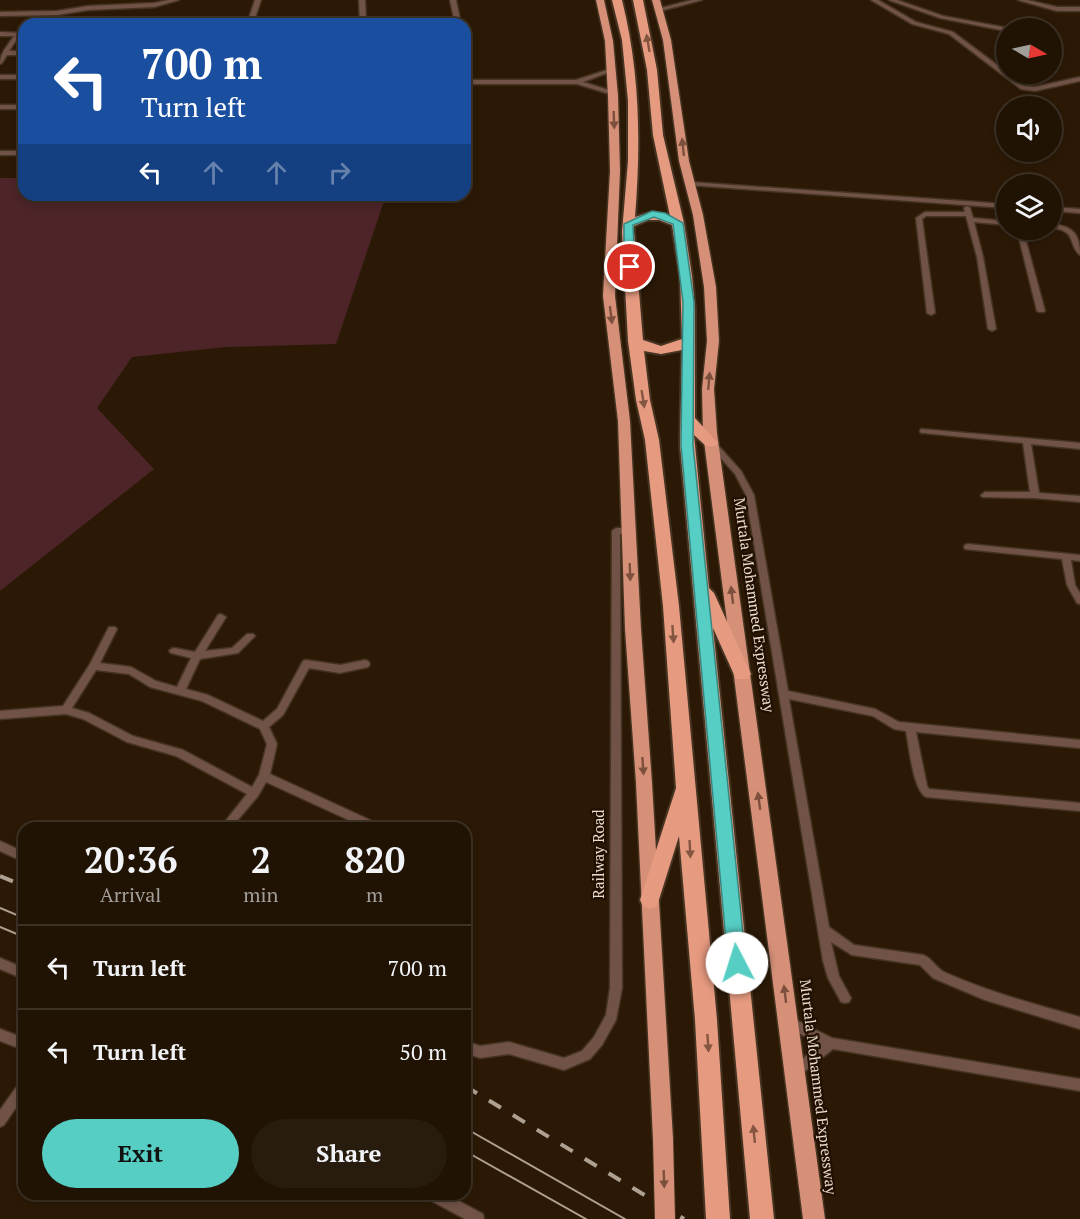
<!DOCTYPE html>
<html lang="en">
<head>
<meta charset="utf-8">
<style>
  body { margin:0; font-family:"PT Serif",serif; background:#281c0e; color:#f1f3f6; height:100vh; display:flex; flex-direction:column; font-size:22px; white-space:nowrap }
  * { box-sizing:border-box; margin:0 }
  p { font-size:20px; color:#a29e9a }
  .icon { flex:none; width:33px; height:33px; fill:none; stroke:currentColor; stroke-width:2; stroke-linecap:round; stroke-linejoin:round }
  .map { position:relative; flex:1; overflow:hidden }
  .details { position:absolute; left:18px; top:822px; width:453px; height:378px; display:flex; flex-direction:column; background:#201304; border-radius:18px; box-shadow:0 3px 9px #0003,0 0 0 2px #3d3226 }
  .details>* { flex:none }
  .guide { position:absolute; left:18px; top:18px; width:453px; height:183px; border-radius:18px; box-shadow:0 3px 9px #0003,0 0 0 2px #3d3226; background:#1a4fa0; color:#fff; overflow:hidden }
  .needle { width:39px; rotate:99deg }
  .fabs { position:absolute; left:996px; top:18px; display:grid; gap:12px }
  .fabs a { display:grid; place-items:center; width:66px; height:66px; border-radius:50%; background:#201304; box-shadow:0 3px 9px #0003,0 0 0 2px #3d3226; font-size:30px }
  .pin { position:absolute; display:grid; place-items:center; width:51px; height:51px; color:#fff; margin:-26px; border:3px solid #fff; border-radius:50%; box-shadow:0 2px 6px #0007 }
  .me { position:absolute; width:66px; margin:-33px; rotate:355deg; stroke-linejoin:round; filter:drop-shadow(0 0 4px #0008) }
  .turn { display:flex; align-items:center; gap:21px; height:126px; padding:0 24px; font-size:27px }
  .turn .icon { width:78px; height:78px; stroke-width:2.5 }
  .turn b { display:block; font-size:42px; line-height:51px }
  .lanes { display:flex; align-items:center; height:57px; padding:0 24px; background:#0003; justify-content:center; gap:30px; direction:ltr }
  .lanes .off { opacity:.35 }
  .eta { display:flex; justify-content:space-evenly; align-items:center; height:102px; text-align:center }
  .eta b { font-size:36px; font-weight:800; line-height:42px }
  .primary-button { display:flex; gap:12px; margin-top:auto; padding:12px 24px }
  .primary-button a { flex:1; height:69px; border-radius:36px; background:#56cec4; color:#111; font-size:24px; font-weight:800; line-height:69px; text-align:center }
  .primary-button a+a { background:#281c0e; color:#f1f3f6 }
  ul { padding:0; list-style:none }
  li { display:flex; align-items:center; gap:18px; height:84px; padding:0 24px; border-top:2px solid #3d3226 }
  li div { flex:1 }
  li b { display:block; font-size:22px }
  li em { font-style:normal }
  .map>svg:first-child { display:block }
</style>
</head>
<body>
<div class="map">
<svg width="1080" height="1219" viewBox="0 0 1080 1219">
  <rect width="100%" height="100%" fill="#2b1906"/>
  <path fill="#4d2428" d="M0,178H24V195H386L336,344L226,347L132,357L97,408L154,469L0,591Z"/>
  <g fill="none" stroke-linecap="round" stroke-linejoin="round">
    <defs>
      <g id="minor">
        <path d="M169,0H179L154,7L88,10L57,15L0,16V12L57,11L88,6L154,3Z"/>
        <path d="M255,0H261L253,24H247Z"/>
        <path d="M359,0H365L366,24H360Z"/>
        <path d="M450,0H456L461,24H455Z"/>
        <path d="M692,0H702L660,11L657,9Z"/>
        <path d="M871,0H878L916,22L953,32L1025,86L1035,87L1080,77V81L1035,91L1021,89L949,34L912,24Z"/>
        <path d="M889,0H897L943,16L1008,28H1006V31L940,18Z"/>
        <path d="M1018,0H1027L1057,7H1080V11H1057Z"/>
        <path d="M0,32L24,33V37L19,36L9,51H24V55H7L2,63L0,64C0,53 8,45 14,36H0Z"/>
        <path d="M610,69L615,70L583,82L615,92V94L613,95L577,84H465V80H576Z"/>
        <rect x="0" y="75" width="24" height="4"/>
        <rect x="0" y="105" width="24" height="4"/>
        <rect x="0" y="151" width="24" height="4"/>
        <path d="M690,182L1006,204V208L688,185L687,184Z"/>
        <path d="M967,206L970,208L973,218L1006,221V225L974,222L983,257L996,329L992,331L988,329L977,257L966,216H926L922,219L935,313L931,315L927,313L916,218L925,212H965L964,208Z"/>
        <path d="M1052,207L1080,209V213L1052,211Z"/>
        <path d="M1052,224C1073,226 1080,234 1080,255C1067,244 1078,231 1052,228Z"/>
        <path d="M1017,230H1023L1045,311L1043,312H1039L1037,311Z"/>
        <path d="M921,429L1080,443V449L1031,444L1039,493L1080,496V502L1035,498L982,497L981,495L985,492H1030L1023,443L924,433H921L920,431Z"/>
        <path d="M713,442L716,443L741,471L754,495L788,691L875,709L899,722L1080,740V748L916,732L927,786L929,789L1080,803V811L926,797C913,790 909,746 906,731L894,729L873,716L789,699L829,927L854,945L923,955C932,958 936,968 944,972C988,992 1034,1004 1080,1017V1029L985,1000L933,978L920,965L852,955L831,942L839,976L851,998L849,1002L845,1003L841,1002L828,978L823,961L746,495L735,474L709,445Z"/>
        <path d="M616,528H629L633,531L629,534H620L622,988L616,1020L602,1045L590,1059L564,1070L509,1054L480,1058L465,1053V1041L480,1046L509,1042L564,1058L582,1051L594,1037L606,1015L610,988L612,531Z"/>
        <path d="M968,544L1080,555V561L1071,560L1075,585L1080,593V604L1077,603L1067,585L1062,559L965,549L964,547L965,545Z"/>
        <path d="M221,614L226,617L205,651L232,648L247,634H253L255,636L238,653L200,659L186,689L208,695L263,721L277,709L303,661L306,660L340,665L365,660L368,661L370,664L368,667L340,673L309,668L283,715L269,727L277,744L270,774L372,821L373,824L372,827H364L266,782L258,796L231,828H220L247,794L176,756L127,742L83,719L66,714L0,719V711L63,706L90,664L109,627H115L117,629L100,663L131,667L156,681L177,687L191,658L171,653L169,651L171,649L174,648L195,652L218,615ZM96,670L129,674L150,687L202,701L260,729L267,744L259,775L252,787L183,750L133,736L89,713L72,708Z"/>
        <path d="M0,841L24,852V862L0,851Z"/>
        <path d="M0,958L24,968V979L0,969Z"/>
        <path d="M788,1016L832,1038L1080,1079V1091L833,1049L799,1076L795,1078L791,1076L789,1072L791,1068L821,1044L784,1026L782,1022L784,1018Z"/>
        <path d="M0,1029L24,1038V1050L0,1041Z"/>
        <path d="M24,1080V1096L4,1125L0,1127V1110L20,1082Z"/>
        <path d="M427,1194H446L483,1214L484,1219H465L428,1199Z"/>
      </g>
      <g id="trunk">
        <path d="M596,0H604L613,41L618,96L620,171L615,296L630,421L641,629L652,783L673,1139L670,1146L663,1149L656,1146L653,1139L636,783L625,629L618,421L603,296L610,171L608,96L605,41Z"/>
        <path d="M652,0H660L671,40L689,161L703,215L716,287L719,341L714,389L717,433L825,1219H803L703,433L702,389L707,341L704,287L693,215L679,161L663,40Z"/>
      </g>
      <path id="motorway" d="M612,0H622C640,72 641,143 635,217L653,212L670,216L653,135L647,70L633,0H643L657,70L663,135L684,223L692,276L695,310V418L718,443L716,446H706L694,435L709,588L714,593L751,674L748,679H736L713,628L774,1219H750L680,445L682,350L661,354L644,351L650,400L659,440L679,606L717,1020L730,1219H706L695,1020L679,836L657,906L650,909L643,906L640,900L676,788L663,606L645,440L636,400L628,341L622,232L628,161V101L622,40ZM659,220L672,225L680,276L682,339L661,346L643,340L634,232V226L648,220Z"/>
    </defs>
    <use href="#minor" stroke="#463422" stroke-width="3"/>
    <use href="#trunk" stroke="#463422" stroke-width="3"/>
    <use href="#motorway" stroke="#463422" stroke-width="4"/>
    <use href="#minor" fill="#715247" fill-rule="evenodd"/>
    <use href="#trunk" fill="#d69078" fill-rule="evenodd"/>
    <use href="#motorway" fill="#e69a7f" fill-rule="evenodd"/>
    <g stroke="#afa192" stroke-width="2">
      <path d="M0,908L24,918"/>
      <path d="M0,927L24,937"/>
      <path d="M465,1128L625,1219"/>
      <path d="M465,1151L586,1219"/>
    </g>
    <g stroke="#afa192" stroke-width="4" stroke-dasharray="14 14" stroke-linecap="butt">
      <path d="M0,876L24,886"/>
      <path d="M465,1086L684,1219"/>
    </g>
    <defs>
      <path id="trunk-bridge" d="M663,1139L665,1219"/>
    </defs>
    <use href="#trunk-bridge" stroke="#463422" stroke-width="22" stroke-linecap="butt"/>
    <use href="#trunk-bridge" stroke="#d69078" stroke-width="20"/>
  </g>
  <defs><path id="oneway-solid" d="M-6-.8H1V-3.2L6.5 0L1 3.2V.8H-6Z" transform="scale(1.5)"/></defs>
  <g fill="#845540">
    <use href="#oneway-solid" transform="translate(648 43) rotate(-100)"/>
    <use href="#oneway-solid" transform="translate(643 399) rotate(81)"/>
    <use href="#oneway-solid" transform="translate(673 634) rotate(86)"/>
    <use href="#oneway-solid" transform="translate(690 849) rotate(87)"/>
    <use href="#oneway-solid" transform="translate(708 1043) rotate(86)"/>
    <use href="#oneway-solid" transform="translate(754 1134) rotate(-96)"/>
  </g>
  <g fill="#7c503c">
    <use href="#oneway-solid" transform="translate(614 120) rotate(88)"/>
    <use href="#oneway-solid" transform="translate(683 147) rotate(-96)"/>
    <use href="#oneway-solid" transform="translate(611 315) rotate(83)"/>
    <use href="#oneway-solid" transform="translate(709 381) rotate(-85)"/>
    <use href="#oneway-solid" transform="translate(630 572) rotate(88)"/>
    <use href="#oneway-solid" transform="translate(732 595) rotate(-97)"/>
    <use href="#oneway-solid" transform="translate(643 766) rotate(86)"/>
    <use href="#oneway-solid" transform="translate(759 801) rotate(-98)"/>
    <use href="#oneway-solid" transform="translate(785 994) rotate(-97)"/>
    <use href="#oneway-solid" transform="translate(664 1179) rotate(88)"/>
  </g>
  <path fill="#56cec4" stroke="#38867f" stroke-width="1.5" d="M652,211L665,213L683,223L694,302L693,445L746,963L743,968L737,970L731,968L728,963L681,445L683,302L673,224L654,217L633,225L635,267L630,270L624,267V224Z"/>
  <g text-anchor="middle" stroke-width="4.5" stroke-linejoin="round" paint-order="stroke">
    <g font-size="15" fill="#e9dcd0" stroke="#211000">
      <text transform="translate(754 605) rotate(82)" y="5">Murtala Mohammed Expressway</text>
      <text transform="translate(599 854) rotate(-90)" y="5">Railway Road</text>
      <text transform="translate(818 1087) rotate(83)" y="5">Murtala Mohammed Expressway</text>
    </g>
  </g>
</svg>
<div class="fabs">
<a><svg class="needle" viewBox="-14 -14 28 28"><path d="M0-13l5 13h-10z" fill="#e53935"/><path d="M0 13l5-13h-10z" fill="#a29e9a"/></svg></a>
<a><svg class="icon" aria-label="sound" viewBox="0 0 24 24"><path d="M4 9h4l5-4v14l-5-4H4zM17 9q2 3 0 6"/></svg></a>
<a><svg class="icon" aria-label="layers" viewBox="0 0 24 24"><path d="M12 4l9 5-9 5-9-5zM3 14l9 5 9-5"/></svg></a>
</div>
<div class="pin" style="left:630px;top:267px;background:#d93025"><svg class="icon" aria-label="arrive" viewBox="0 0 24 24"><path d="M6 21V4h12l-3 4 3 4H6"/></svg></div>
<svg class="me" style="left:737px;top:963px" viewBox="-20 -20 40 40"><circle r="19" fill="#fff"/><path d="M0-13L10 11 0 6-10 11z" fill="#56cec4"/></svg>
<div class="guide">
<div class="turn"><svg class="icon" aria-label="left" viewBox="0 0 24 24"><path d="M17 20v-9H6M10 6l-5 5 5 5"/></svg><div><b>700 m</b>Turn left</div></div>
<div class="lanes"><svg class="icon" aria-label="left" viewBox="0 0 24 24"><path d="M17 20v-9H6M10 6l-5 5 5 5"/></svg><svg class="icon off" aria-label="ahead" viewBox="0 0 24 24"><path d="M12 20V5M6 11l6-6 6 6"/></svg><svg class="icon off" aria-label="ahead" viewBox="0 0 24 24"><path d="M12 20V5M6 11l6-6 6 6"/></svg><svg class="icon off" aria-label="right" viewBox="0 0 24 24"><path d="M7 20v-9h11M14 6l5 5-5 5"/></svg></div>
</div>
<section class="details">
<div class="eta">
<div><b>20:36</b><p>Arrival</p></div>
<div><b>2</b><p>min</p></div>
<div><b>820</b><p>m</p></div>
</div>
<ul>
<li><svg class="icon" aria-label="left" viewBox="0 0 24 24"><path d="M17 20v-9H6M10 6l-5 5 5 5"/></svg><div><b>Turn left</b></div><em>700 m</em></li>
<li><svg class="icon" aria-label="left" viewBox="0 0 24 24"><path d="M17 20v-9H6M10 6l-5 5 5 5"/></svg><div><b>Turn left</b></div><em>50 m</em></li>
</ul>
<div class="primary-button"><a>Exit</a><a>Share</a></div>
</section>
</div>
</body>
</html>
